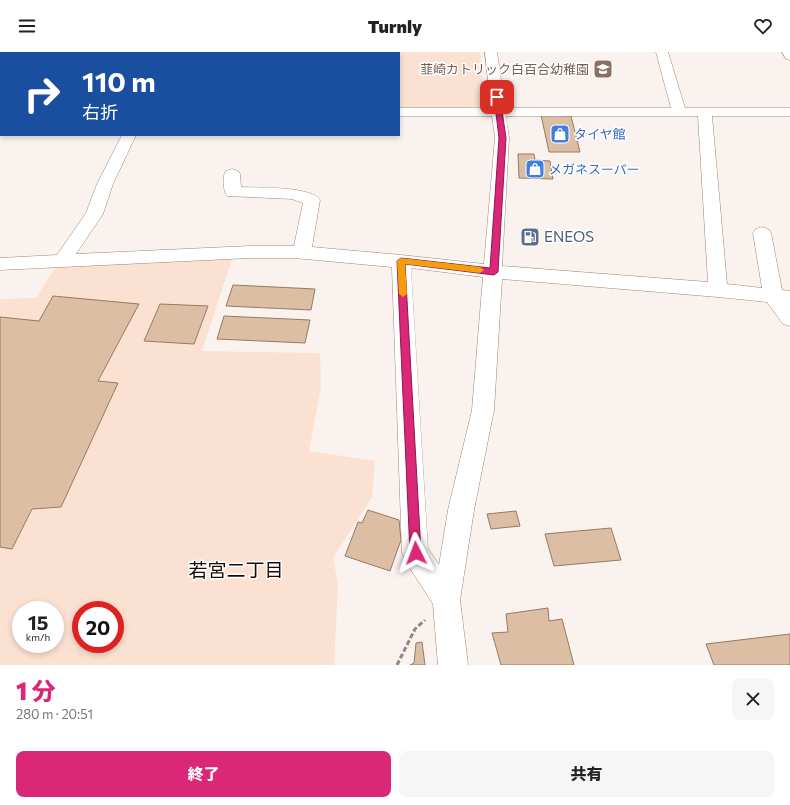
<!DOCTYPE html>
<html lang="ja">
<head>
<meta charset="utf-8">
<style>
  body { margin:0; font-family:Commissioner,"Noto Sans JP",sans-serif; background:#f6f6f6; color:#222; height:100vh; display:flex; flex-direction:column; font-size:15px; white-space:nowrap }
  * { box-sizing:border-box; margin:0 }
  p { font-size:13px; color:#767676 }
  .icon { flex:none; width:22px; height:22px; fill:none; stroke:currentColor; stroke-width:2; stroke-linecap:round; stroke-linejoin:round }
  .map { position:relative; height:613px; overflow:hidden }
  .drawer { display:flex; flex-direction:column; background:#fff; flex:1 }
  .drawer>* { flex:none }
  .top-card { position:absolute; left:0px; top:0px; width:400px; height:84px; box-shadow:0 2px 6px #0003; background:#1a4fa0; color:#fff; overflow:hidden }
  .speed { position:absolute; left:12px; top:549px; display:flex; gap:8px; font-size:20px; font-weight:700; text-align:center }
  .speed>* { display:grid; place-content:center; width:52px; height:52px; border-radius:50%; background:#fff; box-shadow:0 2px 6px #0003; line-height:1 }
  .speed small { font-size:10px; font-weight:400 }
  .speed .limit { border:6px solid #d22; background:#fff; color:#111 }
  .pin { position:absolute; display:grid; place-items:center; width:34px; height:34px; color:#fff; margin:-17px; border-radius:8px; box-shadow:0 2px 6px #0006 }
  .me { position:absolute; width:44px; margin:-22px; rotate:357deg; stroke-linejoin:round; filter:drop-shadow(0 0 3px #0008) }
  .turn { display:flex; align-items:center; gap:14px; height:84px; padding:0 16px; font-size:18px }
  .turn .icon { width:52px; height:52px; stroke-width:2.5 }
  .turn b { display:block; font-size:28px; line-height:34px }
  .round { display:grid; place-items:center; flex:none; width:42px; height:42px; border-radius:8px; background:#f6f6f6 }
  .summary { display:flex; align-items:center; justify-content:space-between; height:68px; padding:0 16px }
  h1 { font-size:24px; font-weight:800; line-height:30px; color:#db2777 }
  .primary-button { display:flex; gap:8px; margin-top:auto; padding:8px 16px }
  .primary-button a { flex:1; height:46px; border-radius:8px; background:#db2777; color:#fff; font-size:16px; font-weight:800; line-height:46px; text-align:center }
  .primary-button a+a { background:#f6f6f6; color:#222 }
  header { display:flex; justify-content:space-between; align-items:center; height:52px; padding:0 16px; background:#fff; font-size:18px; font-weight:800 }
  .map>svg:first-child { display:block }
</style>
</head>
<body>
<header><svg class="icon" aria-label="menu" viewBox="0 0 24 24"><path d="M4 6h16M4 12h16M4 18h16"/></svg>Turnly<svg class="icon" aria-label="heart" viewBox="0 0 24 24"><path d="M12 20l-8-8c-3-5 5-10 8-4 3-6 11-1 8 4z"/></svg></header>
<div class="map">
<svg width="790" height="613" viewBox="0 0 790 613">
  <rect width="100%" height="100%" fill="#faf2ee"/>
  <g fill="#fbe1d2" fill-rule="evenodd">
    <path d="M26,0H480L485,55H399V1H25Z"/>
    <path d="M233,204L202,299L320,301L321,335L309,399L375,409L372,445L333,506L338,533L334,613H0V247L36,246L56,214ZM21,558H55V592H21ZM81,558H115V592H81Z"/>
  </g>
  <g fill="#dbbea4" stroke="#967a63">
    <path d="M541,63L571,64L580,100H549Z"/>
    <path d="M518,102H534L535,108L550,109L553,127L519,126Z"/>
    <path d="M233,233L315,237L311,258L226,254Z"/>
    <path d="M53,244L139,252L98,329L118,331L61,455L32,457L12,497L0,495V265L39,269Z"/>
    <path d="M160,252L208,254L194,292L144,289Z"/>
    <path d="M224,264L310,268L305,291L217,287Z"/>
    <path d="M368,458L399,468L401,488L390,519L345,504L358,470L362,471Z"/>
    <path d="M516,459L520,474L491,477L487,462Z"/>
    <path d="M611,476L621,508L554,514L545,482Z"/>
    <path d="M548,556L549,569L562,567L574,613H501L492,581L508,580L506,562Z"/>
    <path d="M790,582V613H714L706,592Z"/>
    <path d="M422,590L425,613H410L414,611L416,591Z"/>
  </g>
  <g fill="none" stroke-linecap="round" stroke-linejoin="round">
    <defs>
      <g id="minor">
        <path d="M11,0H24L11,1Z"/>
        <path d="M485,0H497L505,56H671L656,0H668L685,56H790V64H712L727,232L762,236L753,181L756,177L762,175L768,177L771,181L782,238L790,239V274L783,272L767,250L718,245L502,227L494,358L474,458L460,548L468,613H438L433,552L406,510L402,501L392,215L294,206H250L0,218V206L57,203L86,161L97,132L122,83H136L113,132L103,162L76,202L250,194H294L303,151L292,147L227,144C223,138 222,124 226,119L232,117L238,119L240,122L241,135C258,136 311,134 320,148L312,195L401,203L484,212L495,86L492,64H399V56H491ZM506,64H698L708,230L502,214L509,86ZM411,216L483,225L472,358L448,458L439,513L428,497Z"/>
        <path d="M782,0H790V8L786,7Z"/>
        <path d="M0,18H1L0,27Z"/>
        <rect x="0" y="56" width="1" height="8"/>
      </g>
    </defs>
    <use href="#minor" stroke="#a48371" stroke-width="1"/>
    <path stroke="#908782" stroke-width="3" stroke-dasharray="5 2.5" stroke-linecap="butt" d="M397,613L415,577L425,568"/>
    <use href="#minor" fill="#fff" fill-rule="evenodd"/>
  </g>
  <path fill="#db2777" stroke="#8e194d" d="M497,43L500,45L506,86L498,220L494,223L405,212L421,501L420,505L416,506L411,505L410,501L397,209L401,206L490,216L499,86L494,45Z"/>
  <path fill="#f59e0b" d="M401,206L480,215L484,218L480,221L405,212L407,242L403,245L399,242L397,209Z"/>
  <defs>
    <symbol id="school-square" viewBox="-11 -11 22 22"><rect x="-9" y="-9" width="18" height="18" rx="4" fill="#8d6e63" stroke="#fff"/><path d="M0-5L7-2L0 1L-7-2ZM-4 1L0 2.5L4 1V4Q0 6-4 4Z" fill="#fff"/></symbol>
    <symbol id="shop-square" viewBox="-11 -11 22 22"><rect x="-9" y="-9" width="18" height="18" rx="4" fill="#3f7fe0" stroke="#fff"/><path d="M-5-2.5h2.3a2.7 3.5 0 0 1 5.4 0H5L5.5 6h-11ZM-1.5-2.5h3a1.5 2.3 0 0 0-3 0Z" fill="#fff"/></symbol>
    <symbol id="fuel-square" viewBox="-11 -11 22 22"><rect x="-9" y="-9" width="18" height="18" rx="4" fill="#5c6f8a" stroke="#fff"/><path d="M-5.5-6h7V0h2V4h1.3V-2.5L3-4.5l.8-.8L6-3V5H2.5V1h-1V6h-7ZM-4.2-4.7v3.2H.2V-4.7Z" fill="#fff"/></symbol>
  </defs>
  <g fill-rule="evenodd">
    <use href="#school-square" x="592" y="6" width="22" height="22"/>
    <use href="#shop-square" x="549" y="71" width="22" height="22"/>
    <use href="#shop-square" x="524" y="106" width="22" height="22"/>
    <use href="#fuel-square" x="519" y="174" width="22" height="22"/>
  </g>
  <g text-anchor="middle" stroke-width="3" stroke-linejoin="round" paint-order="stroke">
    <g font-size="13" fill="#785e54" stroke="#fff" text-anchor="end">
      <text x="589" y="22">韮崎カトリック白百合幼稚園</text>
    </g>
    <g font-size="13" fill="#366cbe" stroke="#fff" text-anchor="start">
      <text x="574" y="87">タイヤ館</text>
      <text x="549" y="122">メガネスーパー</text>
    </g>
    <g font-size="15" fill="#4e5e75" stroke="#fff" text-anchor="start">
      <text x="544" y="190">ENEOS</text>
    </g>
    <g font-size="19" fill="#160b05" stroke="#fff">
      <text x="236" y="525">若宮二丁目</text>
    </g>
  </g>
</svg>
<div class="speed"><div>15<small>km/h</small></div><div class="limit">20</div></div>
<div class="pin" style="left:497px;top:45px;background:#d93025"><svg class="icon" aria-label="arrive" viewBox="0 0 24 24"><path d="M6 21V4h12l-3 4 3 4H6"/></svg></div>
<svg class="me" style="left:416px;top:501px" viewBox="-20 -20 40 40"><path d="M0-17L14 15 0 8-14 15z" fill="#db2777" stroke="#fff" stroke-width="4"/></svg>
<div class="top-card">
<div class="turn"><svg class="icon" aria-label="right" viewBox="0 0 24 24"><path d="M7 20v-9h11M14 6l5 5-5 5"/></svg><div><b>110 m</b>右折</div></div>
</div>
</div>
<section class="drawer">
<div class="summary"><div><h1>1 分</h1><p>280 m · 20:51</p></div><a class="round"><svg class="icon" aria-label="close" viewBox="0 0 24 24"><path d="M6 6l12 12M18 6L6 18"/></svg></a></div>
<div class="primary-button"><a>終了</a><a>共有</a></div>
</section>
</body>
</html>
